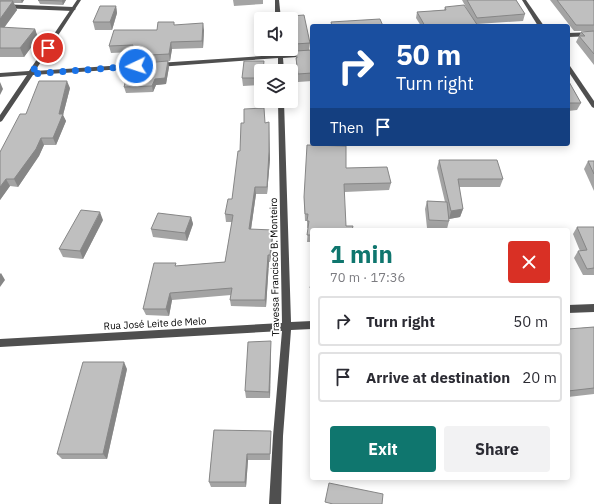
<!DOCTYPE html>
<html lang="en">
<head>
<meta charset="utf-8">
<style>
  body { margin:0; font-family:"IBM Plex Sans",sans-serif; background:#f2f2f3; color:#2b2b33; height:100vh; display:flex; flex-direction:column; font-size:15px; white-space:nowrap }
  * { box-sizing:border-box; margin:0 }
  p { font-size:13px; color:#7c7c81 }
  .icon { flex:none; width:22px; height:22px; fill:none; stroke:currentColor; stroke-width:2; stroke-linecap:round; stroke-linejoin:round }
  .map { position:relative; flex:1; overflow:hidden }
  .panel { position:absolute; left:310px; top:228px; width:260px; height:252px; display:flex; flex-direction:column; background:#fff; border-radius:4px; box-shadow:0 2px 10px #0003 }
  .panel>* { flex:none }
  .guide { position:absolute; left:310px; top:24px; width:260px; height:122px; border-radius:4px; box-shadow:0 2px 10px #0003; background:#1a4fa0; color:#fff; overflow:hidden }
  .controls { position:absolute; left:254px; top:12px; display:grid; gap:8px }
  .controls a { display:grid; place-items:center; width:44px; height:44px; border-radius:4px; background:#fff; box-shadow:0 2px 10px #0003; font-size:20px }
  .pin { position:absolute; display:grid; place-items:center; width:34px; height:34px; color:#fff; margin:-17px; border:2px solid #fff; border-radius:50%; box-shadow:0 1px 4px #0007 }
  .me { position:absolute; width:44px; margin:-22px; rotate:266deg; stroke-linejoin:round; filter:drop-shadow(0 0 3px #0008) }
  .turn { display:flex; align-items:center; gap:14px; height:84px; padding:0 20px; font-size:18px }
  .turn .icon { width:52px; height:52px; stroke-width:2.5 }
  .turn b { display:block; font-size:28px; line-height:34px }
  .then { display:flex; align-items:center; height:38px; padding:0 20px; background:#0003; gap:8px; font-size:15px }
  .round { display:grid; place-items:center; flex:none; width:42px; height:42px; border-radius:4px; background:#f2f2f3 }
  .headline { display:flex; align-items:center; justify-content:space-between; height:68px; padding:0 20px }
  h1 { font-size:24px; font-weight:700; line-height:30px; color:#0f766e }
  .action { display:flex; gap:8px; margin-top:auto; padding:8px 20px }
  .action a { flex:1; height:46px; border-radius:4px; background:#0f766e; color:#fff; font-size:16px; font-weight:700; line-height:46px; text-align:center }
  .action a+a { background:#f2f2f3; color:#2b2b33 }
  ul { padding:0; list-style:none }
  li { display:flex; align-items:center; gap:12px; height:50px; margin:0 8px 6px; padding:0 12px; border:2px solid #e1e1e2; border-radius:4px }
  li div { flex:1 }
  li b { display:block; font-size:15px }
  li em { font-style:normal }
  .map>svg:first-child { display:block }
</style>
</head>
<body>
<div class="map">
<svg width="594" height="504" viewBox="0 0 594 504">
  <rect width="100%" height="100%" fill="#fff"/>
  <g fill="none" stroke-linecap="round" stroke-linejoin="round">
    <path fill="#4f4f4f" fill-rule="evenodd" d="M0,4L73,7L76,9L73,11L0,8Z"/>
    <g fill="#4f4f4f" fill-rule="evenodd">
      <path d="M77,0H81L35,71L139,64L142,66L139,68L33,75L2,121L0,122V115L27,75L0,77V73L29,71Z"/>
      <path d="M275,0H279L281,19H275Z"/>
      <path d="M522,0H526L544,26H538Z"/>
      <path d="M594,32V36L568,37V33Z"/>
      <path d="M277,49H283V54L312,52V56L283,58L284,71H278V58L158,67L155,65L158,63L277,55Z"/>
      <path d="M568,65L570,66L594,101V108L592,107L568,71Z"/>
      <path d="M278,101H284L291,322L312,321V329L291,330L283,436L281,504H269L273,436L282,331L0,347V339L282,323Z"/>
      <path d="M594,304V312L568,313V305Z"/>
    </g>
  </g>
  <g fill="#a4a4a4">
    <path d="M0,0H24L22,3H14L17,10L4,28L35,29L38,38L24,57H0Z"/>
    <path d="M38,0H66L63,5L40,4Z"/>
    <path d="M233,0H263V4L234,6Z"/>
    <path d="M462,0H516L525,14L523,21L477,24L478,26H421L416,18L417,12L444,10L445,7L469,13Z"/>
    <path d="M550,0H593L594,1V65L576,42L581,32L591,31H574Z"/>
    <path d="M116,6L117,13L112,30H95L93,22Z"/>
    <path d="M292,16L310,43L309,50L312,55V81L298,82L296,66V52H295L292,24Z"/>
    <path d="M175,25L204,30L203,48L172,49L170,61L133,63L131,56L132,52L111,53L109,46L157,30Z"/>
    <path d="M169,67L166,84L156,85L153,92L126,93L124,87Z"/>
    <path d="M264,69L261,71V85L243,86L242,78Z"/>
    <path d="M568,80L581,103L577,110L568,111Z"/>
    <path d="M70,88L63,115L66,121L56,145H44L39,156L18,187L10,186L0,200V152L26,114Z"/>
    <path d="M265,123L270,159L267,194H256L251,229L273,237L270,262H269L266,307L231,306L230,300L231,295L172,300L169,316L146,315L143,309L176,266L225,262L232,222H226L225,214L232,199L240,151Z"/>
    <path d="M439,160L503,179L500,187H459L463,209L460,217L449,219V221L447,229L427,228L425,209L427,201L445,202L437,168Z"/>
    <path d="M588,161H594V191L584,169Z"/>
    <path d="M346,168L391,183L389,190L345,192L312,230V242H307L308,228H307V221H305L304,197Z"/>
    <path d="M191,217L193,224L187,241L153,237L151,229Z"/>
    <path d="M103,220L83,259L63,257L59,249Z"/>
    <path d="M577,227H594V275H583L574,258L578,251H580L573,234Z"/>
    <path d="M312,279V295H310V288Z"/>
    <path d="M594,327V394L568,397V329Z"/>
    <path d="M271,348L270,398H246L245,391Z"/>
    <path d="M127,369L107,459H62L57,454Z"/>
    <path d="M214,430L271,437L270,460H248L246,487H211L209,482Z"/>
  </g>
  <g fill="#868686">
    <path d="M21,0H24L22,3Z"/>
    <path d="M63,0H66L63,5L62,1Z"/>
    <path d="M13,1L17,10L0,33V19Z"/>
    <path d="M116,6L117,13L112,30L110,22Z"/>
    <path d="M203,23L204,30L203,48L202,41Z"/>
    <path d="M35,29L38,38L24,57L20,48Z"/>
    <path d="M171,42L172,49L170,61L169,54Z"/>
    <path d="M168,61L169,67L166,84L156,85L153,92L152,86L155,79Z"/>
    <path d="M67,81L70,88L63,115L66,121L56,145L53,138Z"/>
    <path d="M0,82L3,89L0,95Z"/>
    <path d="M269,122L270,159L267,194V187Z"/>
    <path d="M41,138L44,145L39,156L18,187L14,179Z"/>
    <path d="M6,179L10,186L0,200V187Z"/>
    <path d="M255,187L256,194L250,236L249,229Z"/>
    <path d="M463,209L460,217L449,219L451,211Z"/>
    <path d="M100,212L103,220L83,259L80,251Z"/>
    <path d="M191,217L193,224L187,241L185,233Z"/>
    <path d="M273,230V237L270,262V255Z"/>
    <path d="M268,255L269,262L266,307L265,300Z"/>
    <path d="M1,273L5,280L0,287V274Z"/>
    <path d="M170,293L172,300L169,316L166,309Z"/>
    <path d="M271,341V348L270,398L269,392Z"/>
    <path d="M124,362L127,369L107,459L103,454Z"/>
    <path d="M247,454L248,460L246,487L245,482Z"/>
  </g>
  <g fill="#bfbfbf" stroke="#868686">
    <path d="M38,0H63L62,1Z"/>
    <path d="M467,0H516L525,14L477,18Z"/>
    <path d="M557,0H593L594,1V25H576Z"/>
    <path d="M0,1H13L0,19Z"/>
    <path d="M464,5L478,26H425L417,12L446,10L445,7Z"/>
    <path d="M100,6H116L110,22H93Z"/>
    <path d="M304,15L310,43L295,44L292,16Z"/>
    <path d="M380,19L383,26H332L331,22Z"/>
    <path d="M158,22H174V25L203,23L202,41L171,42L169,54L131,56L133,45L109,46L114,30H157Z"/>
    <path d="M0,27L35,29L20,48H0Z"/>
    <path d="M594,31V54L579,36H585L581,32Z"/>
    <path d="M311,50L312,55V73L298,74L296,58H297L296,51Z"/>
    <path d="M168,61L165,78L155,79L152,86L124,87L130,64Z"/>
    <path d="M244,61H264L263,71H261V78H242Z"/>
    <path d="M568,80L581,103H568Z"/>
    <path d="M39,81H67L59,114H63L53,138H41L36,149L14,179H6L0,187V152L20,114H26Z"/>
    <path d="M264,108L265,123L269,122V152L267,187H255L249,229L273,230L270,255H268L265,300H230L232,288L170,293L166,309H143L154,263H176L175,266L225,262L233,215L225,214L228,199H232L238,151H240L241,123H244V109Z"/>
    <path d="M307,145L346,146V168L387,167L391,183L344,184L346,226H353L352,230H312V235H307L309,221H307L308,214H305L304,197Z"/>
    <path d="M439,160H497L503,179H458L463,209L451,211Z"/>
    <path d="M588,161H594V174Z"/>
    <path d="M427,201L447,202L449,221L429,220Z"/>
    <path d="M81,210L100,212L80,251L59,249Z"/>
    <path d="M158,213L191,217L185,233L151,229Z"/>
    <path d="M577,227H594V268L587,269L578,251L587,250Z"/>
    <path d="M312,279V288H310Z"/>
    <path d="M594,327V388L568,391V329Z"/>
    <path d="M271,341L269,392L245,391L248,342Z"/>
    <path d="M83,362H124L103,454H57Z"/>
    <path d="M214,430L271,431L270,454H247L245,482H209Z"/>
    <path d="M329,483L383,494L382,504H333L325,502Z"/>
  </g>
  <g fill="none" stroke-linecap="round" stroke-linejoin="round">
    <path stroke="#1a73e8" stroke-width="7" stroke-dasharray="0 12.6" d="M48,48L31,74L136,66"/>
  </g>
  <g text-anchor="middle" stroke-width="3.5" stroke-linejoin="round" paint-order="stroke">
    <g font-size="10" fill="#000" stroke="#fff">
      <text transform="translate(274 267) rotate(-91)" y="4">Travessa Francisco B. Monteiro</text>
      <text transform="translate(155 323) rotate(-3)" y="4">Rua José Leite de Melo</text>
    </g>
  </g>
</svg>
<div class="controls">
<a><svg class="icon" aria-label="sound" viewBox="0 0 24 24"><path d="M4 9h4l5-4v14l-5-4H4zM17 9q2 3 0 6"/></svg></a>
<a><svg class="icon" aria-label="layers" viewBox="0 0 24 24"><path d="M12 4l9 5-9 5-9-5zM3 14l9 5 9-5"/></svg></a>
</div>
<div class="pin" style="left:48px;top:48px;background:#d93025"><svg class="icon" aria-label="arrive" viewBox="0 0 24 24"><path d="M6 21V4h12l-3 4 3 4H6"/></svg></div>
<svg class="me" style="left:136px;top:66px" viewBox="-20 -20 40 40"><circle r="17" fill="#1a73e8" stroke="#fff" stroke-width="3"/><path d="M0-11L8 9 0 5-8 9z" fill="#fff"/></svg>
<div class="guide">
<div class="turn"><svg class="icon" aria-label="right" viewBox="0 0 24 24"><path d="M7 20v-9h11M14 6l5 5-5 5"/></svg><div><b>50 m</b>Turn right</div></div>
<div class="then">Then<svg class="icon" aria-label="arrive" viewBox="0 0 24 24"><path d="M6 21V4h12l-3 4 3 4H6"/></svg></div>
</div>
<section class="panel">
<div class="headline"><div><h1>1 min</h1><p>70 m · 17:36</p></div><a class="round" style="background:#d93025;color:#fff"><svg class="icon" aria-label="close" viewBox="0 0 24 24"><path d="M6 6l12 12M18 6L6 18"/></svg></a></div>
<ul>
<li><svg class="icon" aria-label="right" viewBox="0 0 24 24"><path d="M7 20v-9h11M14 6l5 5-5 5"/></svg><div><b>Turn right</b></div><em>50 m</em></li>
<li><svg class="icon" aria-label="arrive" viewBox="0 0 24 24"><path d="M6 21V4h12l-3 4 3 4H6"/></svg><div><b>Arrive at destination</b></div><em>20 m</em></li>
</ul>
<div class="action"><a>Exit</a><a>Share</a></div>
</section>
</div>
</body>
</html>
